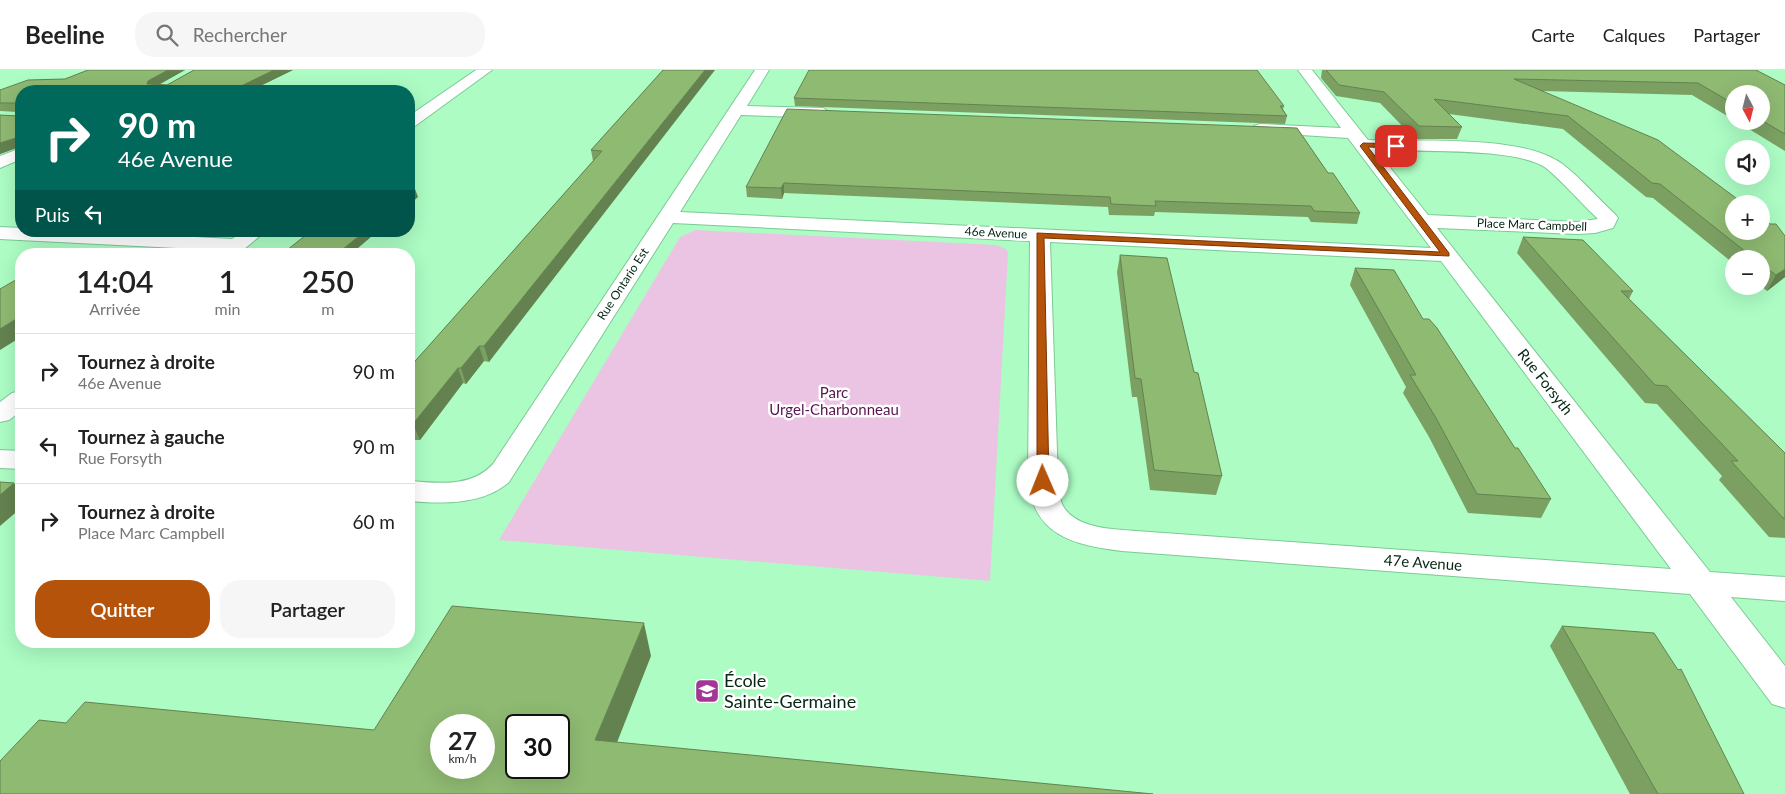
<!DOCTYPE html>
<html lang="fr">
<head>
<meta charset="utf-8">
<style>
  body { margin:0; font-family:Lato,sans-serif; background:#f6f6f6; color:#222; height:100vh; display:flex; flex-direction:column; font-size:19px; white-space:nowrap }
  * { box-sizing:border-box; margin:0 }
  p { font-size:16px; color:#767676 }
  .icon { flex:none; width:28px; height:28px; fill:none; stroke:currentColor; stroke-width:2; stroke-linecap:round; stroke-linejoin:round }
  .map { position:relative; flex:1; overflow:hidden }
  .side { position:absolute; left:15px; top:178px; width:400px; height:400px; display:flex; flex-direction:column; background:#fff; border-radius:20px; box-shadow:0 5px 20px #0002 }
  .side>* { flex:none }
  .top-card { position:absolute; left:15px; top:15px; width:400px; height:152px; border-radius:20px; box-shadow:0 5px 20px #0002; background:#00695c; color:#fff; overflow:hidden }
  .needle { width:32px; rotate:173deg }
  .controls { position:absolute; left:1725px; top:15px; display:grid; gap:10px }
  .controls a { display:grid; place-items:center; width:45px; height:45px; border-radius:50%; background:#fff; box-shadow:0 5px 20px #0002; font-size:25px }
  .speed { position:absolute; left:430px; top:644px; display:flex; gap:10px; font-size:25px; font-weight:700; text-align:center }
  .speed>* { display:grid; place-content:center; width:65px; height:65px; border-radius:50%; background:#fff; box-shadow:0 5px 20px #0002; line-height:1 }
  .speed small { font-size:12px; font-weight:400 }
  .speed .limit { border:2px solid #111; border-radius:8px; background:#fff; color:#111 }
  .pin { position:absolute; display:grid; place-items:center; width:42px; height:42px; color:#fff; margin:-21px; border-radius:10px; box-shadow:0 2px 8px #0006 }
  .me { position:absolute; width:55px; margin:-28px; rotate:359deg; stroke-linejoin:round; filter:drop-shadow(0 0 4px #0008) }
  .turn { display:flex; align-items:center; gap:18px; height:105px; padding:0 20px; font-size:22px }
  .turn .icon { width:65px; height:65px; stroke-width:2.5 }
  .turn b { display:block; font-size:35px; line-height:42px }
  .then { display:flex; align-items:center; height:48px; padding:0 20px; background:#0003; gap:10px; font-size:19px }
  .eta { display:flex; justify-content:space-evenly; align-items:center; height:85px; text-align:center }
  .eta b { font-size:30px; font-weight:600; line-height:35px }
  .button { display:flex; gap:10px; margin-top:auto; padding:10px 20px }
  .button a { flex:1; height:58px; border-radius:20px; background:#b45309; color:#fff; font-size:20px; font-weight:600; line-height:58px; text-align:center }
  .button a+a { background:#f6f6f6; color:#222 }
  ul { padding:0; list-style:none }
  li { display:flex; align-items:center; gap:15px; height:75px; padding:0 20px; border-top:1px solid #e0e0e0 }
  li div { flex:1 }
  li b { display:block; font-size:19px }
  li em { font-style:normal }
  header { display:flex; align-items:center; gap:30px; box-sizing:border-box; height:70px; padding:0 25px; background:#fff; border-bottom:1px solid #e0e0e0 }
  header strong { font-size:24px }
  nav { display:flex; gap:28px; margin-inline-start:auto; font-size:18px }
  .search { width:350px; height:45px; background:#f6f6f6; display:flex; align-items:center; gap:12px; box-sizing:border-box; padding:0 18px; border-radius:20px; color:#767676; font-size:19px }
  .map>svg:first-child { display:block }
</style>
</head>
<body>
<header>
<strong>Beeline</strong>
<div class="search"><svg class="icon" aria-label="search" viewBox="0 0 24 24"><circle cx="10" cy="10" r="6"/><path d="M15 15l6 6"/></svg>Rechercher</div>
<nav><a>Carte</a><a>Calques</a><a>Partager</a></nav>
</header>
<div class="map">
<svg width="1785" height="724" viewBox="0 0 1785 724">
  <rect width="100%" height="100%" fill="#acfcc4"/>
  <path fill="#ecc4e3" d="M695,160L996,175L1006,179L1008,183L990,511L499,470L680,167Z"/>
  <g fill="none" stroke-linecap="round" stroke-linejoin="round">
    <defs>
      <g id="street">
        <path d="M476,0H492L415,56L409,58V46Z"/>
        <path d="M755,0H769L747,36L823,38L831,43L823,48L741,45L680,142L1431,178L1348,68L1254,62L1252,59L1254,56L1260,54L1341,58L1298,0H1312L1368,70C1418,72 1514,65 1556,90C1573,99 1599,130 1615,144L1618,148L1613,158L1595,163L1577,164L1437,158L1710,502L1785,507V531L1731,527L1785,596V638L1772,634L1690,524L1122,481C1074,475 1034,466 1028,411L1030,171L673,153L509,412C483,435 442,434 409,431V411C438,413 471,418 493,394ZM1376,80C1415,82 1517,77 1546,98C1564,113 1581,133 1598,149L1577,152L1428,145ZM1050,172L1441,191L1671,499L1136,461C1113,459 1074,459 1062,434C1059,427 1059,419 1058,411Z"/>
        <path d="M21,78V89L0,98V86Z"/>
        <path d="M0,157L21,158V161H85L232,169L243,161H266L238,184H214L216,180L0,169Z"/>
        <path d="M21,321V341L9,350L0,352V332L12,323Z"/>
        <path d="M0,380L21,381V399L0,398Z"/>
      </g>
    </defs>
    <use href="#street" stroke="#7bca95" stroke-width="2"/>
    <use href="#street" fill="#fff" fill-rule="evenodd"/>
  </g>
  <g fill="#7ba062">
    <path d="M88,0H185L160,14L167,15L194,0H293L250,21H21V82L19,77L0,84V45L18,46V42L0,41V20L65,9Z"/>
    <path d="M663,0L489,292L484,291L466,314L463,313L420,370H409V298L593,91L591,80Z"/>
    <path d="M1322,0H1756L1785,15V81L1736,51H1761V24H1734V50L1692,25L1543,21L1785,207L1767,221L1761,216V189H1734V194L1653,128L1646,127L1563,59L1449,44L1462,57L1457,69H1415L1380,33L1336,26L1321,8Z"/>
    <path d="M794,28L1284,36L1283,39L1287,46L1285,54L795,36Z"/>
    <path d="M1297,58L1328,103L1360,143L1357,154L1311,152L1308,147L1155,142L1154,146L1109,145L1108,137L784,123L782,129L747,127L746,117Z"/>
    <path d="M1523,167L1633,221L1629,229L1785,383V468L1769,467L1719,410L1722,406L1657,334L1645,333L1517,183Z"/>
    <path d="M1120,185L1194,302L1222,406L1216,425L1150,420L1137,327H1132L1117,202Z"/>
    <path d="M1355,198L1423,249L1551,429L1541,448L1468,443L1429,367L1403,323L1406,317L1350,215Z"/>
    <path d="M1562,556L1744,724H1630L1550,576Z"/>
  </g>
  <g fill="#648250">
    <path d="M168,0H185L151,19L147,14L148,11Z"/>
    <path d="M274,0H293L250,21H231Z"/>
    <path d="M705,0H715L489,292L484,276Z"/>
    <path d="M16,68L20,76H18L19,77L0,84V73Z"/>
    <path d="M784,113V123L782,129L781,118Z"/>
    <path d="M415,119L418,127L409,135V125Z"/>
    <path d="M365,161H378L351,184H337Z"/>
    <path d="M1785,199V207L1767,221L1776,205Z"/>
    <path d="M21,246V267L0,280V259Z"/>
    <path d="M479,276L484,291L466,314L461,298Z"/>
    <path d="M458,298L463,313L420,370L413,354Z"/>
    <path d="M14,413L21,423V438L0,456V425Z"/>
    <path d="M644,553L651,586L605,703L595,670Z"/>
  </g>
  <g fill="#8fba72" stroke="#648250" fill-rule="evenodd">
    <path d="M88,0H168L148,11L147,14L167,15L194,0H274L231,21H21V76H18V69L16,68L0,73V45L18,46V33H0V20L28,10L65,9Z"/>
    <path d="M663,0H705L484,276H479L461,298H458L413,354H409V298L602,81L591,80Z"/>
    <path d="M809,0H1257L1284,36H1280L1287,46L794,28Z"/>
    <path d="M1326,0H1756L1785,15V64L1761,50V24H1734V34L1698,13L1514,9L1658,70L1744,134H1734V161H1761V147L1770,154H1776L1785,166V199L1776,205L1761,194V189H1755L1660,114L1652,113L1568,46L1434,29L1462,57L1419,56L1384,22L1339,15Z"/>
    <path d="M787,39L1297,58L1328,103H1333L1360,143L1314,141L1311,136L1155,131L1156,136L1111,134L1110,127L784,113L781,118L746,117Z"/>
    <path d="M409,119H415L409,125Z"/>
    <path d="M311,161H365L337,184H282Z"/>
    <path d="M1523,167L1583,170L1633,221H1621L1785,383V448H1783L1731,391H1738L1667,316L1655,315Z"/>
    <path d="M1120,185L1167,188L1194,302L1198,303L1222,406L1154,400L1141,309L1135,308Z"/>
    <path d="M1355,198L1394,200L1423,249H1429L1437,258L1515,378H1518L1551,429L1477,424L1436,348L1410,305H1416Z"/>
    <path d="M21,207V246L0,259V219Z"/>
    <path d="M0,412L14,413L0,425Z"/>
    <path d="M452,536L644,553L595,670L1153,724H0V691L39,650L66,653L85,632L374,660ZM441,655H484V698H441ZM516,655H559V698H516Z"/>
    <path d="M1562,556L1654,563L1678,600L1681,599L1744,724H1658Z"/>
  </g>
  <path fill="#b45309" stroke="#753606" d="M1363,73L1398,74L1396,78L1368,77L1449,183V186L1044,168L1049,411L1043,415L1039,414L1037,411V163L1440,182L1360,76Z"/>
  <defs>
    <symbol id="school-square" viewBox="-11 -11 22 22"><rect x="-9" y="-9" width="18" height="18" rx="4" fill="#a43796" stroke="#fff"/><path d="M0-5L7-2L0 1L-7-2ZM-4 1L0 2.5L4 1V4Q0 6-4 4Z" fill="#fff"/></symbol>
  </defs>
  <g fill-rule="evenodd">
    <use href="#school-square" x="693" y="607" width="28" height="28"/>
  </g>
  <g text-anchor="middle" stroke-width="5" stroke-linejoin="round" paint-order="stroke">
    <g font-size="12" fill="#042612" stroke="#fff">
      <text transform="translate(1532 155) rotate(2)" y="4">Place Marc Campbell</text>
      <text transform="translate(996 163) rotate(3)" y="4">46e Avenue</text>
      <text transform="translate(623 214) rotate(-57)" y="4">Rue Ontario Est</text>
    </g>
    <g font-size="15" fill="#042612" stroke="#fff">
      <text transform="translate(1545 312) rotate(52)" y="5">Rue Forsyth</text>
      <text transform="translate(1423 493) rotate(4)" y="5">47e Avenue</text>
    </g>
    <g font-size="15" fill="#57164e" stroke="#fff">
      <text x="834" y="328">Parc<tspan x="834" dy="17">Urgel-Charbonneau</tspan></text>
    </g>
    <g font-size="18" fill="#042612" stroke="#fff" text-anchor="start">
      <text x="724" y="617">École<tspan x="724" dy="21">Sainte-Germaine</tspan></text>
    </g>
  </g>
</svg>
<div class="controls">
<a><svg class="needle" viewBox="-14 -14 28 28"><path d="M0-13l5 13h-10z" fill="#e53935"/><path d="M0 13l5-13h-10z" fill="#767676"/></svg></a>
<a><svg class="icon" aria-label="sound" viewBox="0 0 24 24"><path d="M4 9h4l5-4v14l-5-4H4zM17 9q2 3 0 6"/></svg></a>
<a>+</a>
<a>−</a>
</div>
<div class="speed"><div>27<small>km/h</small></div><div class="limit">30</div></div>
<div class="pin" style="left:1396px;top:76px;background:#d93025"><svg class="icon" aria-label="arrive" viewBox="0 0 24 24"><path d="M6 21V4h12l-3 4 3 4H6"/></svg></div>
<svg class="me" style="left:1043px;top:411px" viewBox="-20 -20 40 40"><circle r="19" fill="#fff"/><path d="M0-13L10 11 0 6-10 11z" fill="#b45309"/></svg>
<div class="top-card">
<div class="turn"><svg class="icon" aria-label="right" viewBox="0 0 24 24"><path d="M7 20v-9h11M14 6l5 5-5 5"/></svg><div><b>90 m</b>46e Avenue</div></div>
<div class="then">Puis<svg class="icon" aria-label="left" viewBox="0 0 24 24"><path d="M17 20v-9H6M10 6l-5 5 5 5"/></svg></div>
</div>
<section class="side">
<div class="eta">
<div><b>14:04</b><p>Arrivée</p></div>
<div><b>1</b><p>min</p></div>
<div><b>250</b><p>m</p></div>
</div>
<ul>
<li><svg class="icon" aria-label="right" viewBox="0 0 24 24"><path d="M7 20v-9h11M14 6l5 5-5 5"/></svg><div><b>Tournez à droite</b><p>46e Avenue</p></div><em>90 m</em></li>
<li><svg class="icon" aria-label="left" viewBox="0 0 24 24"><path d="M17 20v-9H6M10 6l-5 5 5 5"/></svg><div><b>Tournez à gauche</b><p>Rue Forsyth</p></div><em>90 m</em></li>
<li><svg class="icon" aria-label="right" viewBox="0 0 24 24"><path d="M7 20v-9h11M14 6l5 5-5 5"/></svg><div><b>Tournez à droite</b><p>Place Marc Campbell</p></div><em>60 m</em></li>
</ul>
<div class="button"><a>Quitter</a><a>Partager</a></div>
</section>
</div>
</body>
</html>
